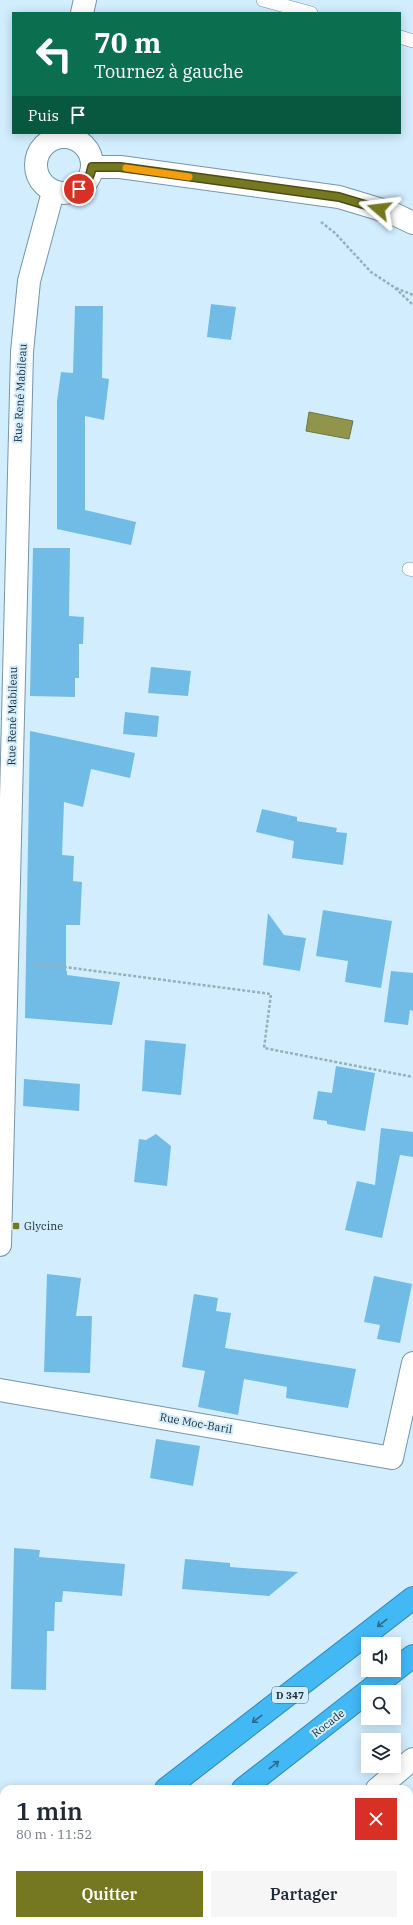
<!DOCTYPE html>
<html lang="fr">
<head>
<meta charset="utf-8">
<style>
  body { margin:0; font-family:"IBM Plex Serif",serif; background:#f6f6f7; color:#1f2937; height:100vh; display:flex; flex-direction:column; font-size:15px; white-space:nowrap }
  * { box-sizing:border-box; margin:0 }
  p { font-size:13px; color:#747a83 }
  .icon { flex:none; width:22px; height:22px; fill:none; stroke:currentColor; stroke-width:2; stroke-linecap:round; stroke-linejoin:round }
  .map { position:relative; flex:1; overflow:hidden }
  .details { position:absolute; left:0px; top:1785px; width:413px; height:140px; display:flex; flex-direction:column; background:#fff; border-radius:12px 12px 0 0; box-shadow:0 2px 10px #0003 }
  .details>* { flex:none }
  .top-card { position:absolute; left:12px; top:12px; width:389px; height:122px; border-radius:0px; box-shadow:0 2px 10px #0003; background:#0b6e4f; color:#fff; overflow:hidden }
  .controls { position:absolute; left:361px; top:1637px; display:grid; gap:8px }
  .controls a { display:grid; place-items:center; width:40px; height:40px; border-radius:0px; background:#fff; box-shadow:0 2px 10px #0003; font-size:20px }
  .pin { position:absolute; display:grid; place-items:center; width:34px; height:34px; color:#fff; margin:-17px; border:2px solid #fff; border-radius:50%; box-shadow:0 1px 4px #0007 }
  .me { position:absolute; width:44px; margin:-22px; rotate:287deg; stroke-linejoin:round; filter:drop-shadow(0 0 3px #0008) }
  .turn { display:flex; align-items:center; gap:14px; height:84px; padding:0 16px; font-size:18px }
  .turn .icon { width:52px; height:52px; stroke-width:2.5 }
  .turn b { display:block; font-size:28px; line-height:34px }
  .then { display:flex; align-items:center; height:38px; padding:0 16px; background:#0003; gap:8px; font-size:15px }
  .round { display:grid; place-items:center; flex:none; width:42px; height:42px; border-radius:0px; background:#f6f6f7 }
  .headline { display:flex; align-items:center; justify-content:space-between; height:68px; padding:0 16px }
  h1 { font-size:24px; font-weight:600; line-height:30px }
  .button { display:flex; gap:8px; margin-top:auto; padding:8px 16px }
  .button a { flex:1; height:46px; border-radius:0px; background:#757820; color:#fff; font-size:16px; font-weight:600; line-height:46px; text-align:center }
  .button a+a { background:#f6f6f7; color:#1f2937 }
  .map>svg:first-child { display:block }
</style>
</head>
<body>
<div class="map">
<svg width="413" height="1925" viewBox="0 0 413 1925">
  <rect width="100%" height="100%" fill="#d2edfe"/>
  <path fill="#91954b" stroke="#6e7544" d="M309,412L353,421L349,439L306,431Z"/>
  <g fill="#71bce7">
    <path d="M211,304L236,307L231,340L207,337Z"/>
    <path d="M75,306H103L102,378L109,379L104,420L85,416V510L136,522L131,545L57,529V401L61,372L73,373Z"/>
    <path d="M33,548H70L69,616L84,617L83,644H79V678H75V697L30,696Z"/>
    <path d="M151,667L191,671L188,696L148,693Z"/>
    <path d="M125,712L159,716L157,737L123,734Z"/>
    <path d="M30,731L135,753L130,778L91,769L83,807L64,802L62,855L74,856L73,881L82,882L80,925H66V971H67V975L120,982L112,1025L25,1018Z"/>
    <path d="M262,809L297,817V821L337,828L336,832L347,833L343,865L292,858L294,841L256,832Z"/>
    <path d="M323,910L392,921L381,988L345,982L348,961L316,956Z"/>
    <path d="M268,913L284,935L306,938L300,971L263,965Z"/>
    <path d="M391,971L413,973V1011L410,1010L408,1025L384,1022Z"/>
    <path d="M145,1040L186,1044L181,1095L142,1091Z"/>
    <path d="M336,1066L375,1073L365,1131L327,1124V1121L313,1119L318,1091L332,1093Z"/>
    <path d="M24,1079L80,1084L79,1111L23,1106Z"/>
    <path d="M381,1128L413,1132V1157L400,1155L382,1238L345,1230L357,1181L375,1185Z"/>
    <path d="M156,1134L171,1146L167,1186L134,1182L139,1139L146,1140Z"/>
    <path d="M47,1274L81,1278L76,1316H92L90,1373L44,1372Z"/>
    <path d="M374,1276L412,1284L400,1343L377,1339L380,1325L364,1322Z"/>
    <path d="M194,1294L218,1298L216,1311L231,1313L225,1348L356,1369L348,1408L286,1398L287,1387L244,1379L238,1415L198,1407L205,1371L182,1367Z"/>
    <path d="M156,1439L200,1446L193,1486L150,1478Z"/>
    <path d="M14,1548L40,1550L39,1557L125,1564L122,1596L63,1591L62,1602H55L54,1631H47L46,1690L11,1689Z"/>
    <path d="M185,1559L230,1563V1567L298,1572L269,1596L182,1589Z"/>
  </g>
  <g fill="none" stroke-linecap="round" stroke-linejoin="round">
    <defs>
      <g id="lane">
        <path d="M263,0L311,13"/>
        <path d="M400,37L413,41"/>
        <path d="M409,569L413,570"/>
        <path d="M409,1842L413,1843"/>
      </g>
      <g id="street">
        <path d="M92,167H120L339,197L392,213L413,223"/>
        <path d="M0,1390L392,1458L413,1363"/>
        <path d="M377,1789L413,1759"/>
        <path d="M210,1925L215,1921"/>
      </g>
      <g id="secondary">
        <path d="M82,13L85,0"/>
        <circle cx="64" cy="165" r="28"/>
        <path d="M0,1245L22,352L29,281L53,192"/>
      </g>
      <g id="highway">
        <path d="M166,1789L413,1598"/>
        <path d="M243,1789L413,1656"/>
        <path d="M0,1911L4,1908"/>
        <path d="M61,1925L66,1921"/>
      </g>
    </defs>
    <use href="#lane" stroke="#7696aa" stroke-width="14"/>
    <use href="#street" stroke="#7696aa" stroke-width="24"/>
    <use href="#secondary" stroke="#7696aa" stroke-width="24"/>
    <use href="#highway" stroke="#3587b1" stroke-width="24"/>
    <g stroke="#98aebc" stroke-width="2.5" stroke-dasharray="3 2" stroke-linecap="butt">
      <path d="M321,222L335,233L371,272L394,287L413,305"/>
      <path d="M396,288L413,295"/>
      <path d="M34,963L271,994L264,1048L413,1077"/>
    </g>
    <use href="#lane" stroke="#fff" stroke-width="13"/>
    <use href="#street" stroke="#fff" stroke-width="22"/>
    <use href="#secondary" stroke="#fff" stroke-width="22"/>
    <use href="#highway" stroke="#42b8f5" stroke-width="22"/>
  </g>
  <defs><path id="oneway-shaft" d="M-6 0H5M1.5-3L5.5 0L1.5 3" fill="none" stroke-width="1.6" stroke-linecap="round" stroke-linejoin="round"/></defs>
  <g stroke="#2e6a8a">
    <use href="#oneway-shaft" transform="translate(382 1623) rotate(142)"/>
    <use href="#oneway-shaft" transform="translate(257 1719) rotate(143)"/>
    <use href="#oneway-shaft" transform="translate(274 1765) rotate(-38)"/>
  </g>
  <g fill="none" stroke-linecap="round" stroke-linejoin="round">
    <defs>
      <path id="route" d="M79,189C87,183 90,177 92,167H120L339,197L379,209"/>
    </defs>
    <use href="#route" stroke="#4c4e15" stroke-width="10"/>
    <use href="#route" stroke="#757820" stroke-width="7"/>
    <path stroke="#f59e0b" stroke-width="7" d="M126,168L189,177"/>
  </g>
  <rect fill="#757820" stroke="#d2edfe" stroke-width="1.5" x="12" y="1222" width="8" height="8" rx="2"/>
  <g text-anchor="middle" stroke-width="4" stroke-linejoin="round" paint-order="stroke">
    <rect fill="#d2edfe" stroke="#546570" stroke-width="1" x="272" y="1687" width="36" height="16" rx="3"/>
    <g font-size="10" font-weight="bold" fill="#1e2b33">
      <text x="290" y="1699">D 347</text>
    </g>
    <g font-size="11" fill="#1e2b33" stroke="#d2edfe">
      <text transform="translate(20 393) rotate(-87)" y="4">Rue René Mabileau</text>
      <text transform="translate(12 716) rotate(-89)" y="4">Rue René Mabileau</text>
      <text transform="translate(196 1423) rotate(10)" y="4">Rue Moc-Baril</text>
      <text transform="translate(328 1723) rotate(-38)" y="4">Rocade</text>
    </g>
    <g font-size="11" fill="#1e2b33" stroke="#d2edfe" text-anchor="start">
      <text x="24" y="1230">Glycine</text>
    </g>
  </g>
</svg>
<div class="controls">
<a><svg class="icon" aria-label="sound" viewBox="0 0 24 24"><path d="M4 9h4l5-4v14l-5-4H4zM17 9q2 3 0 6"/></svg></a>
<a><svg class="icon" aria-label="search" viewBox="0 0 24 24"><circle cx="10" cy="10" r="6"/><path d="M15 15l6 6"/></svg></a>
<a><svg class="icon" aria-label="layers" viewBox="0 0 24 24"><path d="M12 4l9 5-9 5-9-5zM3 14l9 5 9-5"/></svg></a>
</div>
<div class="pin" style="left:79px;top:189px;background:#d93025"><svg class="icon" aria-label="arrive" viewBox="0 0 24 24"><path d="M6 21V4h12l-3 4 3 4H6"/></svg></div>
<svg class="me" style="left:379px;top:209px" viewBox="-20 -20 40 40"><path d="M0-17L14 15 0 8-14 15z" fill="#757820" stroke="#fff" stroke-width="4"/></svg>
<div class="top-card">
<div class="turn"><svg class="icon" aria-label="left" viewBox="0 0 24 24"><path d="M17 20v-9H6M10 6l-5 5 5 5"/></svg><div><b>70 m</b>Tournez à gauche</div></div>
<div class="then">Puis<svg class="icon" aria-label="arrive" viewBox="0 0 24 24"><path d="M6 21V4h12l-3 4 3 4H6"/></svg></div>
</div>
<section class="details">
<div class="headline"><div><h1>1 min</h1><p>80 m · 11:52</p></div><a class="round" style="background:#d93025;color:#fff"><svg class="icon" aria-label="close" viewBox="0 0 24 24"><path d="M6 6l12 12M18 6L6 18"/></svg></a></div>
<div class="button"><a>Quitter</a><a>Partager</a></div>
</section>
</div>
</body>
</html>
